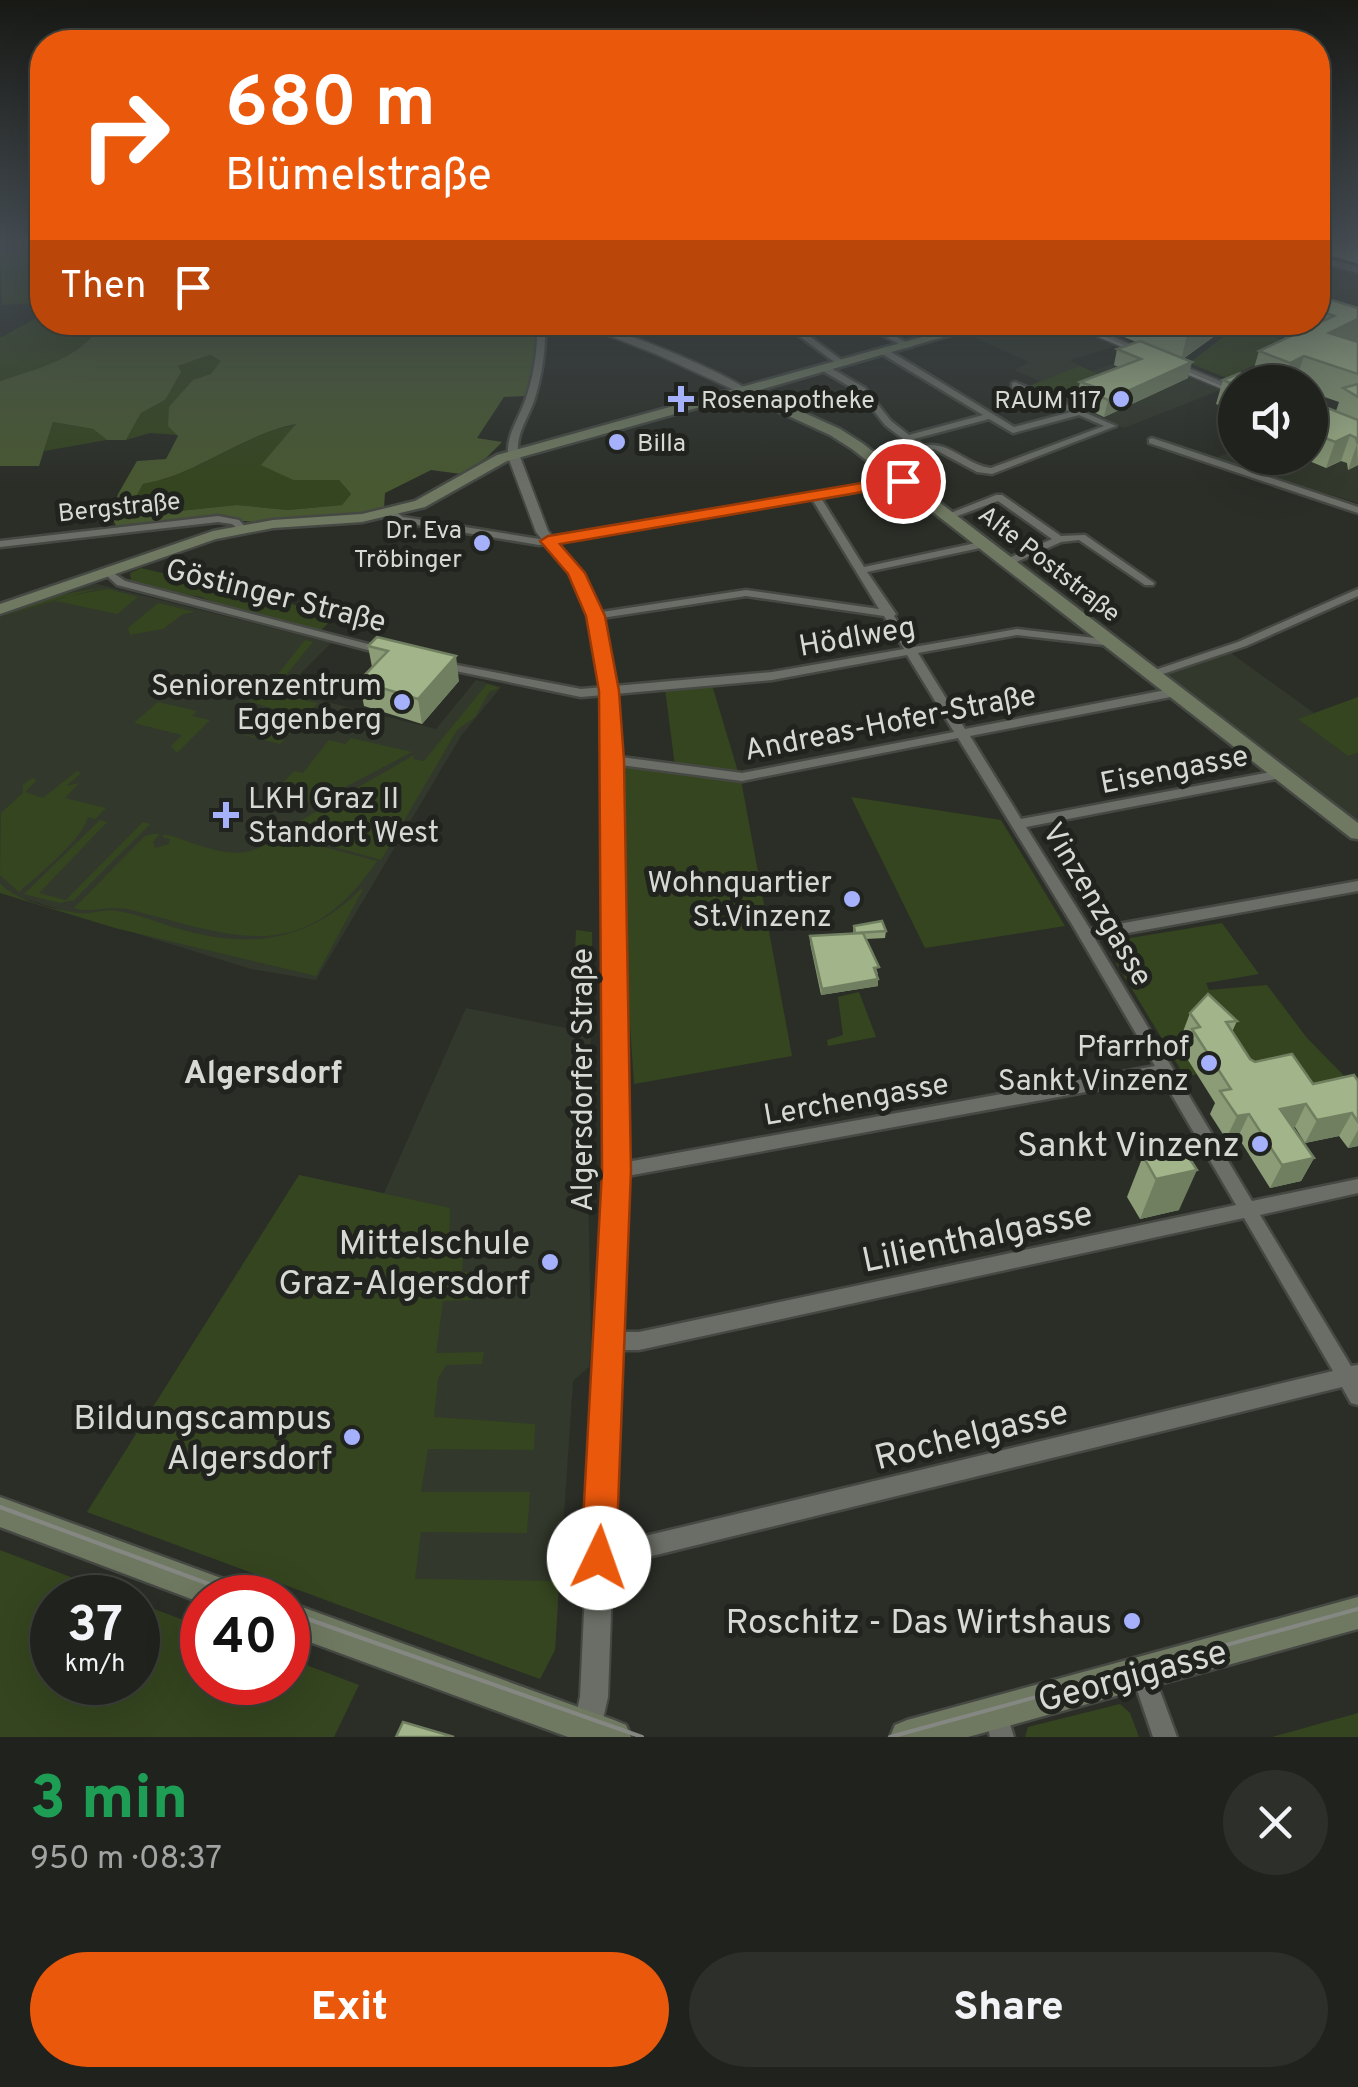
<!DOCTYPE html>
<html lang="en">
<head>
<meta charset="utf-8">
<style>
  body { margin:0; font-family:Overpass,sans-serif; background:#2d2f2a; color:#f1f3f6; height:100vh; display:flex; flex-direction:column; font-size:38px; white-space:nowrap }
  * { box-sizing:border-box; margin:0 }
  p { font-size:32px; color:#a2a4a4 }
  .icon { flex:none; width:55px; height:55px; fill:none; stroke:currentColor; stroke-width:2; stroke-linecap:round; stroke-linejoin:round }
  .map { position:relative; height:1737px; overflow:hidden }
  .panel { display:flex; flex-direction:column; background:#20221d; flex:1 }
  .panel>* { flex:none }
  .hud { position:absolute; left:30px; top:30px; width:1300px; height:305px; border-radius:40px; box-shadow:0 10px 40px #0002,0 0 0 2px #3d3f3b; background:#ea580c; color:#fff; overflow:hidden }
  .fabs { position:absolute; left:1218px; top:365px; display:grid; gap:20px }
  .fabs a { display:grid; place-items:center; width:110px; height:110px; border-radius:50%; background:#20221d; box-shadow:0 10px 40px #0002,0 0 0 2px #3d3f3b; font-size:50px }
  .speed { position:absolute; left:30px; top:1575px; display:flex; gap:20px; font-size:50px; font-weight:700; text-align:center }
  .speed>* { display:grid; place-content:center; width:130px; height:130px; border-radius:50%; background:#20221d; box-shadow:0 10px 40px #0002,0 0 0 2px #3d3f3b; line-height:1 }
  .speed small { font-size:25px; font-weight:400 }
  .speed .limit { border:15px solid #d22; background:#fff; color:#111 }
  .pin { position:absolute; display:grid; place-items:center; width:85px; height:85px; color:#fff; margin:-42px; border:5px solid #fff; border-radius:50%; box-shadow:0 2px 10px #0007 }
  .me { position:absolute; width:110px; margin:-55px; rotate:3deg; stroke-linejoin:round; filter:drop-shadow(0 0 8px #0008) }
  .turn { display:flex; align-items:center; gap:35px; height:210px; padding:0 30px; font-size:45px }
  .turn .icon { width:130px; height:130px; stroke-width:2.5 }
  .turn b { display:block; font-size:70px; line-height:85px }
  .then { display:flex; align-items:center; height:95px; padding:0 30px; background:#0003; gap:20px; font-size:38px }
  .round { display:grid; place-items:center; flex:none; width:105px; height:105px; border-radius:52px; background:#2d2f2a }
  .headline { display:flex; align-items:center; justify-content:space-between; height:170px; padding:0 30px }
  h1 { font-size:60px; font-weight:800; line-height:75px; color:#1e9e55 }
  .action { display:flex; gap:20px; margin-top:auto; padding:20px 30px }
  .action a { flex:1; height:115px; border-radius:60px; background:#ea580c; color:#fff; font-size:40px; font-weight:800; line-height:115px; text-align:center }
  .action a+a { background:#2d2f2a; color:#f1f3f6 }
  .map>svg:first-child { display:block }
</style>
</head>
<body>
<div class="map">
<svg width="1358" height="1737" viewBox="0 0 1358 1737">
  <rect width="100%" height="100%" fill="#2b2e27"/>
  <g fill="#32382b">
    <path d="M1318,262L1358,273V334L1318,320Z"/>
    <path d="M1003,323H1061L1117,346L1070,360L1081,366L1042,382L1014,370L1029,362L966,334Z"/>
    <path d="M1137,355L1223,389L1124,428L1058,402L1109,380L1092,371Z"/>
    <path d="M1358,447V503L1213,459L1235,450V458H1310Z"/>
    <path d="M89,582L331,643L283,691L436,729L476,680L501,687L461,736L316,980L251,969L0,891V612Z"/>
    <path d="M1231,653L1314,713L1300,719L1348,756L1358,753V840L1273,779L1179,702L1156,689L1154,683L1164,670L1170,673Z"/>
    <path d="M466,1008L591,1033L587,1124L591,1345L589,1367L573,1381L555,1650L540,1679L87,1512L299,1175L384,1193Z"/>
  </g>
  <g fill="#35451f">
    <path d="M14,246L42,253V303L2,305L0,250Z"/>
    <path d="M42,310V322L100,323C87,358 32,370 0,381V338L38,317Z"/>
    <path d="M1239,325L1285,341L1286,350L1227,378L1189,363Z"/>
    <path d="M210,355L221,361L178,435L150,433L126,440L141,413L165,400L178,366Z"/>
    <path d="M1080,366L1107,378L1050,397L1026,387Z"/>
    <path d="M53,422L93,429L107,440L44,451Z"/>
    <path d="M298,424L262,464L293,480H339L351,494L342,505L288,510L237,505L140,515L132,504L143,484C198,475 242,434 298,424Z"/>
    <path d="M141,568L337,615L320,631L229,608L201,597L150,589L131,580L130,573Z"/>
    <path d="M106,587L69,596L108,589L138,597L117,614L56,601L0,621L68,596L0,617L59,595Z"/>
    <path d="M158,603L195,612L183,614L163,629L130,635L128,628Z"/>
    <path d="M305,640L313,642L271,693L318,703L280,744L240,734L267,738L289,714L242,699L257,701Z"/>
    <path d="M487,684L500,688L489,692L475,717L457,730L381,860L281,832L414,755L413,759L424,761Z"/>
    <path d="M712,685L739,775L675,766L665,689Z"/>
    <path d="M1358,697V753L1348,756L1298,719Z"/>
    <path d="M158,702L197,711L192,716L210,720L177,753L171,746L182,735L134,723Z"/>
    <path d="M351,738L412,752L315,803L299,800L309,788L284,782L294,771L303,773L329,740L345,744Z"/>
    <path d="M624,765L741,780L792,1056L634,1084L624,938Z"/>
    <path d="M77,771L81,773L66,786L79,783L65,798L106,808L95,819L88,817C82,840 38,875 19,892L0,875L1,813L23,793V785L32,778L37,780L25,792L43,798Z"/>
    <path d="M851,797L1001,820L1065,926L925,948Z"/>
    <path d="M100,820L107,822L39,893L66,900L143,822L150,824L74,900L60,903L24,894Z"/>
    <path d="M153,834H160L153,842L155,848L169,844L170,839L162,837L165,834C207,846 242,869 278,835L377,861C302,971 233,935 127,909C109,905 91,914 74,908L145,836Z"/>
    <path d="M0,883C14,900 56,910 78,913C91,915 104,908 117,911C137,914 157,922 176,928C248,950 309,942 362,888V891L316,976L115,928L0,893Z"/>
    <path d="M1222,923L1259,974L1206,983L1209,990L1267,985L1307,1038L1358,1090L1239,1082L1197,1074L1185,1077L1109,951L1112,941Z"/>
    <path d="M576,930L592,932V1021L572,1019Z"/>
    <path d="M859,992L876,1037L828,1046L827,1040L843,1035L838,997Z"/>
    <path d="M299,1175L450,1208L449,1244H464L462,1272L475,1273L472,1300L443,1301L436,1353L484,1352L482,1364L446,1365L438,1379L434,1417L535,1424L534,1450L428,1449L421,1492H530L527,1533L421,1532L415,1579L559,1581L555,1650L540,1679L87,1512Z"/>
    <path d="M0,1550L123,1597L52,1598V1682H138V1603L202,1627V1682H288V1658L359,1685L334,1737H0Z"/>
    <path d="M1120,1704L1130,1713L1139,1737H1025L1028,1727Z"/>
    <path d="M1358,1713V1737H1272Z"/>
  </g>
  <path fill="#485831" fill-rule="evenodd" d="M508,322L520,332L530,333V323L536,322L538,338L526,396L504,397L477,438L502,442L486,458L461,474L431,470L385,493L384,508L361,515L254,522L215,518L117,527L111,517L118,494L137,461L166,459L178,436L168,426L169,407L193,380L211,374L221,361L210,355L178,366L181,372L165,400L141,413L126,440H107L93,429L53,422L39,466H0V381C32,370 86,358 100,323ZM296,424L261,465L293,480H339L351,494L342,505L288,510L237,505L140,515L132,504L143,484C197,475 241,435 296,424Z"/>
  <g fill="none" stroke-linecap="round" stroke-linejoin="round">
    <defs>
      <g id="minor">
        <path d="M537,322H545C546,349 542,376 534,401C527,420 516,434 518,454L513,457L508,454C507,434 518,420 525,401C534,376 538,349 537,322Z"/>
        <path d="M653,322H672L609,335L605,333Z"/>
        <path d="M709,322H719L727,330L720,332Z"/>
        <path d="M780,322H790L847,364L840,366Z"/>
        <path d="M859,322H870L913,346L906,348Z"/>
        <path d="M882,350H888L1014,427L1071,412L1012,387V383L1015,382L1116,426L992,474L977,472L934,449L874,464V460L916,449L885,425L859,392L823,371V367H829L865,388L891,421L909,435L983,415L882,354ZM1079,415L1104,426L991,468C967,466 949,440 924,446L914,439L989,419L1013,433Z"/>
        <path d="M1152,438L1358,507V513L1149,443V439Z"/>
        <path d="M903,478L908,481L906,483L821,498L864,567L985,541L990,544L985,547L867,572L896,614L894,616L914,647L1017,629L1112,640L1118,643L1112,646L1017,635L918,653L965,729L1176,688L1182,692L1176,696L970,736L1021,819L1281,770L1287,774L1281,778L1026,827L1090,929L1358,881V891L1095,939L1252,1201L1358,1179V1193L1260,1215L1351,1366L1358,1365V1405L1351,1403L1342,1387L599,1569L592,1565L588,1558L592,1551L599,1547L1333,1371L1244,1218L639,1350H608L601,1347L599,1341L601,1335L608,1332H639L1236,1205L1162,1078L616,1178L610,1176L607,1171L610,1166L616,1164L1155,1066L1073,926L958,738L742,781L613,764L607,760L613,756L742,773L954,732L907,655L772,680L581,697L441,668L435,665L441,662L581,689L772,672L904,649L884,616L746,596L595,619L589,616L595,613L746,590L879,609L812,499L539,545L400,522L387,512L392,509L403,517L539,539Z"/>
        <path d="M996,495H1002L1061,536L1085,535L1154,583L1153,585H1145L1079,540L1061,542L1012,564H1004V560L1052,539L998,501L952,518L943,516Z"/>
        <path d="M218,516L239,520L246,528L241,531L232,524L218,522L0,547V541Z"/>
        <path d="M109,570L125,581L391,650L393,652L387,655L117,585L104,573Z"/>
        <path d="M1358,589V596L1246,646L1157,676L1153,677L1147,674L1149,672L1238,642Z"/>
        <path d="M1142,1661L1150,1664L1177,1737H1153L1131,1672L1134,1664Z"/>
        <path d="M996,1702L1004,1705L1014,1737H990L985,1713L988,1705Z"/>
      </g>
      <g id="tertiary">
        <path d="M1318,256L1358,267V273L1318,262Z"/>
        <path d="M574,322C607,322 722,371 750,391L741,393L656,354Z"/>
        <path d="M1064,322H1079L1152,354L1143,356Z"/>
        <path d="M1171,361L1235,387V394L1167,366L1166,364Z"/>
        <path d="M513,450L519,454L548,531L583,573L602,616L617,691L627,1171L608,1697L599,1737H577L573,1728L580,1697L605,1171L601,691L588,616L570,574L536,532L507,454Z"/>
      </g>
      <g id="secondary">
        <path d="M976,322H996L756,391L840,429L862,443L1358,823V839L1351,838L852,449L830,435L743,395L507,461L425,507L362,522L273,528L216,539L0,614V604L213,531L273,520L362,514L415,501L497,455Z"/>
        <path d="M0,1497L232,1582L243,1587L248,1598H202V1603L0,1527Z"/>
        <path d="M1358,1597V1629L968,1737H890L895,1725L907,1720Z"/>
        <path d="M288,1602L614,1720L626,1725L631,1737H568L288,1634Z"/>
      </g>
    </defs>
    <use href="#minor" stroke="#464943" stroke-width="5"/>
    <use href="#tertiary" stroke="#464943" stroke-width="4"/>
    <use href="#secondary" stroke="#464943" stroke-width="5"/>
    <use href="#minor" fill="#6b6e66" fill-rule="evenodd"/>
    <use href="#tertiary" fill="#6b6e66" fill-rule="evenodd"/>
    <use href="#secondary" fill="#6f7961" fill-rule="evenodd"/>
    <g stroke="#858882" stroke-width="2.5">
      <path d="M1066,322L1235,393"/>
      <path d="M1242,382L1302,349L1296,340L1247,322"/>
    </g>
    <g stroke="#858882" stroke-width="4">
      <path d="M0,1507L247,1598"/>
      <path d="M288,1612L642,1737"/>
      <path d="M890,1737L1358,1609"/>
    </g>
  </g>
  <g fill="#8b9c77">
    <path d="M1318,241H1358V264L1319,252L1318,253Z"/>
    <path d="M1318,296L1358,308V465L1348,470L1347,463L1341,461L1326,468L1302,458H1310V401L1336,411L1339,402L1310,392V382H1235V413L1216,404L1223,380L1251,378L1259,351L1294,335L1257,322H1318Z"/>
    <path d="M1025,322H1052L1037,328Z"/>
    <path d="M1088,322H1234L1183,359L1188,378L1104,417L1080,406L1082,400L1077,398L1080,382L1119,367L1114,365L1117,349L1136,342Z"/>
    <path d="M377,637L459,681L422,724L364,706L359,681L372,667L368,646Z"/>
    <path d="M854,926L886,931L885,938L866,939L878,974H877L878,986L821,995L810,943V936L853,933Z"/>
    <path d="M1190,1013L1237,1021L1232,1032L1250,1059L1255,1062L1313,1084L1358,1081V1146L1348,1148L1339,1136L1305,1143L1295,1127L1293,1128L1314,1158L1301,1181L1270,1188L1238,1137L1226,1139L1210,1114L1215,1103L1183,1052L1186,1045L1181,1037Z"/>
    <path d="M1143,1156L1179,1210L1140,1219L1127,1197Z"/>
  </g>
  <g fill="#717f61">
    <path d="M1319,241H1322L1318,253V246Z"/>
    <path d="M1358,319V344L1319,363L1329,333Z"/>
    <path d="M1038,322H1052L1037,328Z"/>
    <path d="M1200,322H1234L1181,360L1188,331Z"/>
    <path d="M1304,356L1295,382H1284L1290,363Z"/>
    <path d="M1192,362L1188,378L1104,417L1108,400Z"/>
    <path d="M1350,435L1341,461L1326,468L1335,442Z"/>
    <path d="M1357,444L1358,465L1348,470Z"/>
    <path d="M456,656L459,681L422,724L418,699Z"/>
    <path d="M878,979V986L821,995L822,989Z"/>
    <path d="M1306,1104L1295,1127L1269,1132L1280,1109Z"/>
    <path d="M1352,1113L1339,1136L1305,1143L1317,1120Z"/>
    <path d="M1249,1114L1238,1137L1226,1139L1237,1116Z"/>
    <path d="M1358,1130V1146L1348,1148Z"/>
    <path d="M1314,1158L1301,1181L1270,1188L1282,1165Z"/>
    <path d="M1197,1170L1179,1210L1140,1219L1156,1179Z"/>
  </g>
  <g fill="#a2b58a" stroke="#717f61" stroke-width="2.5">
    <path d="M1318,296L1358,308V319L1329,333L1358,342V374L1304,356L1290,363L1259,351L1334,316L1318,310Z"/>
    <path d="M1168,322H1200L1188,331Z"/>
    <path d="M1140,341L1192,362L1108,400L1084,390L1092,386L1080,382L1141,359L1117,349Z"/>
    <path d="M1240,373L1263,382H1235V385L1223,380Z"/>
    <path d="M1358,384V397L1343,388Z"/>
    <path d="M1310,401L1358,420V444L1356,438L1350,435L1335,442L1310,432V422L1317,419L1310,416Z"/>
    <path d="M377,637L456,656L418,699L359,681L388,651L368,646Z"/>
    <path d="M882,921L886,931L855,933L854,926Z"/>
    <path d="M863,933L879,967L874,968L878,979L822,989L810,936Z"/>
    <path d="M1208,994L1237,1021L1226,1022L1250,1059L1255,1062L1292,1054L1313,1084L1354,1075L1358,1081V1122L1352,1113L1317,1120L1306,1104L1280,1109L1314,1158L1282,1165L1249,1114L1237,1116L1220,1091L1231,1089L1192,1029L1200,1027L1190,1013Z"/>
    <path d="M1183,1148L1197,1170L1156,1179L1143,1156Z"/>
    <path d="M403,1722L454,1737H396Z"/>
  </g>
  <linearGradient id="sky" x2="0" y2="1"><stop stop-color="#181915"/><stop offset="0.5" stop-color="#444c52"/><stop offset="1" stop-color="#444c52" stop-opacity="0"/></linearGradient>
  <rect width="1358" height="485" fill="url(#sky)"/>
  <path fill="#ea580c" stroke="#983908" stroke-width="2.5" d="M903,476L909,478V484L560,544L585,573L605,616L619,691L624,760L631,1171L616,1558L611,1570L599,1576L586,1570L581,1558L602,1171L599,691L586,616L568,574L540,541L548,536Z"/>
  <g fill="#a6b1fc" stroke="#21241e" stroke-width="4">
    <path d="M676 384h10v10h10v10h-10v10h-10v-10h-10v-10h10z"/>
    <circle cx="1121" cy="399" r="10"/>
    <circle cx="617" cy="442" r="10"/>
    <circle cx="482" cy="543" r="10"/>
    <circle cx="402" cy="702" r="10"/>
    <path d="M221 800h10v10h10v10h-10v10h-10v-10h-10v-10h10z"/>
    <circle cx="852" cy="899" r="10"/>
    <circle cx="1209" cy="1063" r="10"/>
    <circle cx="1260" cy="1144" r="10"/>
    <circle cx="550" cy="1262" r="10"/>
    <circle cx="352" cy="1437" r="10"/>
    <circle cx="1132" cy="1621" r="10"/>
  </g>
  <g text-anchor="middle" stroke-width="10" stroke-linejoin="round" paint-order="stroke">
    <g font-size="25" fill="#d7d9d5" stroke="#21241e" text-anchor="start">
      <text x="701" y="408">Rosenapotheke</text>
      <text x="1101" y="408" text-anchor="end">RAUM 117</text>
      <text x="637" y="451">Billa</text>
      <text x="462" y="538" text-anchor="end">Dr. Eva<tspan x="462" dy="29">Tröbinger</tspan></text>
    </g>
    <g font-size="25" fill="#d7d9d5" stroke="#21241e">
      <text transform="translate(119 506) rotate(-6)" y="9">Bergstraße</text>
      <text transform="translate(1050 563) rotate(38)" y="9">Alte Poststraße</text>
    </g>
    <g font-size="30" fill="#d7d9d5" stroke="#21241e">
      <text transform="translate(276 595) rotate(14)" y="10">Göstinger Straße</text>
      <text transform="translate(857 636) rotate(-10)" y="10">Hödlweg</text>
      <text transform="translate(890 722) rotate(-11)" y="10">Andreas-Hofer-Straße</text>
      <text transform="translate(1174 769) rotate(-11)" y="10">Eisengasse</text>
      <text transform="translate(1098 904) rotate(59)" y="10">Vinzenzgasse</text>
      <text transform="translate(582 1080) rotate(-90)" y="10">Algersdorfer Straße</text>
      <text transform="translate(856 1099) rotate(-10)" y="10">Lerchengasse</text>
    </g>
    <g font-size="30" fill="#d7d9d5" stroke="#21241e" text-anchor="end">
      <text x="382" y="695">Seniorenzentrum<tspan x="382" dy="34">Eggenberg</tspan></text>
      <text x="248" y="808" text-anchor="start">LKH Graz II<tspan x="248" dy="34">Standort West</tspan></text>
      <text x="832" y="892">Wohnquartier<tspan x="832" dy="34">St.Vinzenz</tspan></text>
      <text x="1189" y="1056">Pfarrhof<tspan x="1189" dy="34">Sankt Vinzenz</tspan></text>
    </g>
    <g font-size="32" font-weight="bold" fill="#d7d9d5" stroke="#21241e">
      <text x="263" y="1083">Algersdorf</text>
    </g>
    <g font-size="35" fill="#d7d9d5" stroke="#21241e" text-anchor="end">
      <text x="1240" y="1156">Sankt Vinzenz</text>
      <text x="530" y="1254">Mittelschule<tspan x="530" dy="40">Graz-Algersdorf</tspan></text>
      <text x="332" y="1429">Bildungscampus<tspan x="332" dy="40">Algersdorf</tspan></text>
      <text x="1112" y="1633">Roschitz - Das Wirtshaus</text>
    </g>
    <g font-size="35" fill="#d7d9d5" stroke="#21241e">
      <text transform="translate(977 1236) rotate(-12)" y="12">Lilienthalgasse</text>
      <text transform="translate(971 1434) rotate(-14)" y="12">Rochelgasse</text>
      <text transform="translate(1132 1675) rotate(-15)" y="12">Georgigasse</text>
    </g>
  </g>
</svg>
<div class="fabs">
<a><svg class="icon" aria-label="sound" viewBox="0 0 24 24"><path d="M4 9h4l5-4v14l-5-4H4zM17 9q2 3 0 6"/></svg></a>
</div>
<div class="speed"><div>37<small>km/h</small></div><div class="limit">40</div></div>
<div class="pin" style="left:903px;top:481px;background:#d93025"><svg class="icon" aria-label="arrive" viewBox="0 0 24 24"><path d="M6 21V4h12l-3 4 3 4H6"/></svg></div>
<svg class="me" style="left:599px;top:1558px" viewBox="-20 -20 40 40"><circle r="19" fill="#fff"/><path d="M0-13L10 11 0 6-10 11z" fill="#ea580c"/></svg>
<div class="hud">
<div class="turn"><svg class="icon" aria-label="right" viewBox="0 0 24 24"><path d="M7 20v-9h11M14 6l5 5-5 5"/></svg><div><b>680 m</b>Blümelstraße</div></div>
<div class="then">Then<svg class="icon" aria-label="arrive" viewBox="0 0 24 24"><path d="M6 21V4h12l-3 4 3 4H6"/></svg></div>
</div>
</div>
<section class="panel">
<div class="headline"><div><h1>3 min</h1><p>950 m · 08:37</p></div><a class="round"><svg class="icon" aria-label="close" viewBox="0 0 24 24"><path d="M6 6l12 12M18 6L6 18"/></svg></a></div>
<div class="action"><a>Exit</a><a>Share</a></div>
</section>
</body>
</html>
